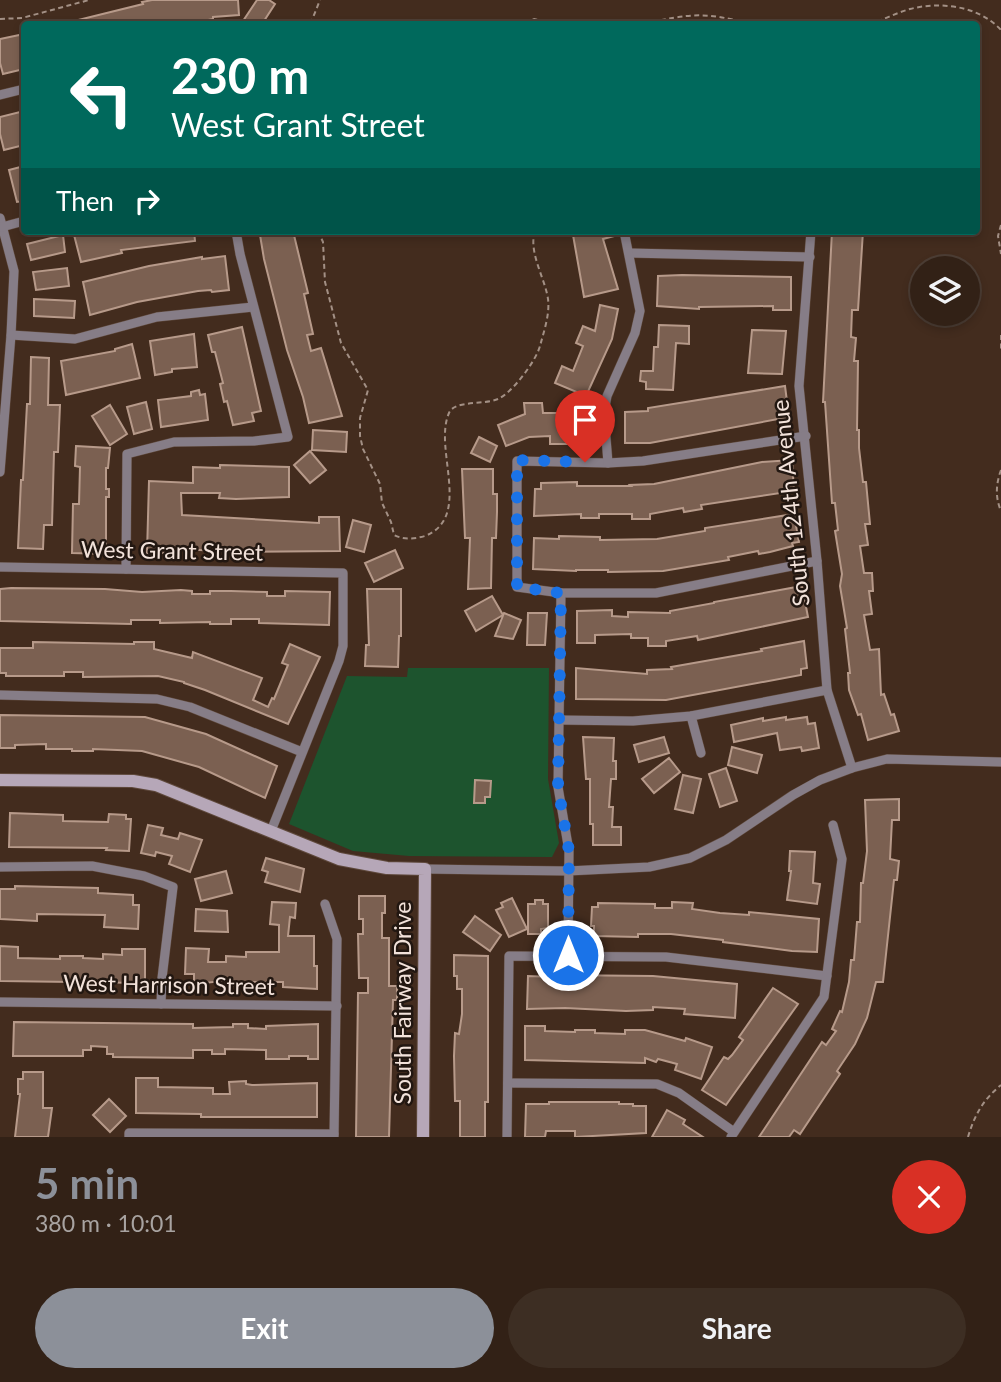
<!DOCTYPE html>
<html lang="en">
<head>
<meta charset="utf-8">
<style>
  body { margin:0; font-family:Lato,sans-serif; background:#3d2e23; color:#f1f3f6; height:100vh; display:flex; flex-direction:column; font-size:26px; white-space:nowrap }
  * { box-sizing:border-box; margin:0 }
  p { font-size:23px; color:#a8a3a1 }
  .icon { flex:none; width:38px; height:38px; fill:none; stroke:currentColor; stroke-width:2; stroke-linecap:round; stroke-linejoin:round }
  .map { position:relative; height:1137px; overflow:hidden }
  .drawer { display:flex; flex-direction:column; background:#322116; flex:1 }
  .drawer>* { flex:none }
  .hud { position:absolute; left:21px; top:21px; width:959px; height:214px; border-radius:7px; box-shadow:0 4px 10px #0003,0 0 0 2px #4d3e35; background:#00695c; color:#fff; overflow:hidden }
  .fabs { position:absolute; left:910px; top:256px; display:grid; gap:14px }
  .fabs a { display:grid; place-items:center; width:70px; height:70px; border-radius:50%; background:#322116; box-shadow:0 4px 10px #0003,0 0 0 2px #4d3e35; font-size:35px }
  .pin { position:absolute; display:grid; place-items:center; width:60px; height:60px; color:#fff; margin:-72px -30px; border-radius:50% 50% 50% 0; rotate:-45deg; box-shadow:0 0 7px #0007 }
  .pin .icon { rotate:45deg }
  .me { position:absolute; width:77px; margin:-38px; rotate:0deg; stroke-linejoin:round; filter:drop-shadow(0 0 5px #0008) }
  .turn { display:flex; align-items:center; gap:24px; height:147px; padding:0 35px; font-size:32px }
  .turn .icon { width:91px; height:91px; stroke-width:2.5 }
  .turn b { display:block; font-size:49px; line-height:60px }
  .then { display:flex; align-items:center; height:66px; padding:0 35px; background:#0003; gap:14px; font-size:26px }
  .round { display:grid; place-items:center; flex:none; width:74px; height:74px; border-radius:37px; background:#3d2e23 }
  .headline { display:flex; align-items:center; justify-content:space-between; height:119px; padding:0 35px }
  h1 { font-size:42px; font-weight:700; line-height:52px; color:#8c9099 }
  .cta { display:flex; gap:14px; margin-top:auto; padding:14px 35px }
  .cta a { flex:1; height:80px; border-radius:42px; background:#8c9099; color:#fff; font-size:28px; font-weight:700; line-height:80px; text-align:center }
  .cta a+a { background:#3d2e23; color:#f1f3f6 }
  .map>svg:first-child { display:block }
</style>
</head>
<body>
<div class="map">
<svg width="1001" height="1137" viewBox="0 0 1001 1137">
  <rect width="100%" height="100%" fill="#432c1e"/>
  <path fill="#1d542e" d="M408,668H549L548,779L559,843L552,857L409,856L353,851L289,824L347,676L407,677Z"/>
  <g fill="#7b6051" stroke="#b79a8a" stroke-width="2">
    <path d="M152,0H238L239,15L213,17V19L189,24H74V21L143,4L142,2Z"/>
    <path d="M257,0H269L275,4L262,24H241Z"/>
    <path d="M24,34V69L3,74L0,63V39Z"/>
    <path d="M24,111V145L4,150L0,134V117Z"/>
    <path d="M24,166V201L17,202L9,170Z"/>
    <path d="M73,231H194L195,241L121,250L122,253L81,262Z"/>
    <path d="M282,231H293L308,293L304,294L313,334L307,335L311,351L321,348L342,416L309,423L303,397L287,350L264,259L260,235Z"/>
    <path d="M588,231H617L618,235L603,239L618,289L584,297L573,235Z"/>
    <path d="M832,231H863L858,310H852L851,337L856,338L854,361H858L857,430H859V448L863,482H866L870,524H865L868,545L860,546L864,573H872L873,591H869L872,614L864,615L870,650L879,649L881,695L884,694L891,715L894,714L899,731L868,740L861,714L858,715L849,690L848,673H850L845,629L847,628L840,586L842,574L835,531L838,530L835,503H832L825,402H823Z"/>
    <path d="M63,235L65,252L31,260L27,244Z"/>
    <path d="M225,256L229,290L212,292L211,290L198,291L137,302L90,315L83,282L149,266L202,257V259Z"/>
    <path d="M67,268L69,286L36,290L33,272Z"/>
    <path d="M682,275L791,277V310H773V306L699,307V309L657,306L658,276Z"/>
    <path d="M34,299L75,301L74,318L34,316Z"/>
    <path d="M600,305L618,309L612,339L586,396L555,383L562,366L573,371L583,346L576,343L583,326L595,331Z"/>
    <path d="M659,325L689,326V344L676,343L673,390L646,389V382L640,381L641,371H653L654,347H658Z"/>
    <path d="M242,327L261,411L252,413L254,421L233,425L227,401L224,402L220,384L223,383L215,352H212L208,335Z"/>
    <path d="M752,330L786,331L782,374L748,373Z"/>
    <path d="M194,334L197,367L172,369V372L155,375L150,341Z"/>
    <path d="M132,344L140,378L66,395L61,361L115,351V349Z"/>
    <path d="M31,357L49,358L48,405H60L58,452H54L52,525H44L43,549L18,548L21,480H23L27,404H30Z"/>
    <path d="M785,386L789,417L650,443H625V412L648,411V408Z"/>
    <path d="M199,390L200,395L205,394L208,420L161,427L158,400L191,396V392Z"/>
    <path d="M146,402L152,429L134,434L127,407Z"/>
    <path d="M524,403H542L543,413H573V410H591V440H569V444H550V436L529,437L506,446L498,425L525,414Z"/>
    <path d="M110,405L127,434L110,445L92,416Z"/>
    <path d="M313,430L347,432L346,452L312,450Z"/>
    <path d="M479,437L497,446L490,462L471,453Z"/>
    <path d="M76,446L110,448L108,468H106V489H109V497H106V554L72,553L73,504H79L80,467L75,466Z"/>
    <path d="M310,451L326,470L310,483L294,465Z"/>
    <path d="M792,460L794,491L701,505L702,509L684,512L683,508L650,514V519H632V514H599V518H581V514L534,516L535,489H541V483L577,482V486H631L630,485L654,484L762,462Z"/>
    <path d="M220,465L289,467V497L236,499L219,498L220,493H181L182,515L319,523V517H339L340,551L238,552L180,549V553H147L149,481L193,483V467L220,468Z"/>
    <path d="M462,469H493V494H497V512L496,538H492L491,588L468,589L470,538H465Z"/>
    <path d="M794,514L799,542L792,543L793,546L770,552L759,554L758,551L728,557L729,560L663,571L608,572V570H576V571L533,569L534,538L559,539V536L600,537V540L657,539L705,531V528Z"/>
    <path d="M353,520L371,525L364,552L346,547Z"/>
    <path d="M395,550L403,568L374,582L365,563Z"/>
    <path d="M802,586L808,617L698,640L697,636L666,641V646H648V638H631V634L595,635V643H577V611L612,610V616L628,617V612L670,613V611L714,603V602Z"/>
    <path d="M11,588L105,589L142,592L181,590L192,591V594H210V591H231L267,592V596H285V591L330,592L329,625L259,623V619H231V624H210V622L160,623V620H131V624L0,621V589Z"/>
    <path d="M367,589H401V636H399L398,667L365,666L366,645H369Z"/>
    <path d="M492,596L503,615L476,631L465,611Z"/>
    <path d="M504,613L521,620L513,639L495,636Z"/>
    <path d="M528,613H547L545,645H527Z"/>
    <path d="M804,641L807,668L801,669V675L666,700L576,699V668L647,674V670L672,669L671,667L762,651L761,649Z"/>
    <path d="M33,642L134,644V642H154V649L192,658L193,652L262,678L253,700L268,707L272,698L274,699L288,665L282,663L290,644L320,657L288,724L205,690L184,683V682L158,676L83,677V672H64V676H6V673H0V648H33Z"/>
    <path d="M0,715L145,717L206,734L277,766L265,798L199,767L142,751L93,749V751H72V749H46V744L15,745V748H0Z"/>
    <path d="M786,717V720L807,717L808,724L815,723L819,748L802,751L801,747L780,750L777,733L734,742L731,725L763,718V721Z"/>
    <path d="M583,737L614,738L613,761H616V779H611L609,807H613L612,827H621V845H593V824H590V779H586Z"/>
    <path d="M664,737L669,753L639,762L634,745Z"/>
    <path d="M732,747L762,755L757,773L728,765Z"/>
    <path d="M669,758L680,772L654,793L642,779Z"/>
    <path d="M726,768L737,801L720,807L709,774Z"/>
    <path d="M683,775L701,779L693,813L675,809Z"/>
    <path d="M475,780L491,781L490,797H485V803H474Z"/>
    <path d="M899,799V820H892L890,859L899,861L897,880H894L883,982H876L867,1018L855,1044L837,1071L840,1074L800,1134L794,1130L789,1137H759L822,1042L826,1045L836,1031L832,1029L840,1011L842,1012L849,982L851,960H854L857,922H860L861,883H863L867,851L865,800Z"/>
    <path d="M10,813L63,815V821L108,822L109,814L126,815V819H131L129,851L106,850L107,848L9,847Z"/>
    <path d="M148,825L163,828L161,835L178,839L180,833L202,840L190,872L169,864L172,856L156,852L155,856L141,853Z"/>
    <path d="M790,851L815,852L813,883L820,884L817,904L787,900L791,871H789Z"/>
    <path d="M266,858L304,869L300,892L265,882L268,872L262,870Z"/>
    <path d="M226,871L232,893L201,901L195,879Z"/>
    <path d="M15,886L98,888V893L133,895V905H139L138,929L104,927L105,915L37,914V921L0,919V889H15Z"/>
    <path d="M359,896H385V913H382V938H389V986H397V1000H393L389,1137H356L358,993H368V978H359L358,934H363V919H359Z"/>
    <path d="M512,898L527,929L509,937L496,910L503,907L501,903Z"/>
    <path d="M535,900H543V904H548V928L541,929V934H528V904H535Z"/>
    <path d="M272,902L296,903L295,918L290,917L288,936H314V966H317V989L283,987V982H238V986H223V981L194,984V974H185L186,948L209,949L208,962H226V956L246,957V952H279V925L270,924Z"/>
    <path d="M672,902L693,903L692,909L720,913L749,915V912L819,919L817,952L792,951L723,942V940L671,934H638V937L594,936V926H591L592,907H598V903L655,904V908H672Z"/>
    <path d="M196,909L227,911L228,932L195,931Z"/>
    <path d="M475,916L501,935L490,951L463,932Z"/>
    <path d="M0,946L18,947V958L60,959V956H83V958L103,959V954L122,955V949H145V983L0,981Z"/>
    <path d="M454,955L488,956V1102H485V1137H460V1101H455L454,1056L455,1033L459,1034L462,1014V989H457V976H454Z"/>
    <path d="M553,975L653,976L737,984L735,1018L684,1014L685,1009L653,1007V1010L626,1011L565,1008L527,1009L528,976L553,977Z"/>
    <path d="M773,988L798,1004L726,1105L702,1090L724,1057L728,1059L732,1055L743,1040L739,1037Z"/>
    <path d="M14,1022L193,1024V1028L233,1027V1024H248V1028L266,1029V1026L318,1024V1059H308V1056H289V1059H266V1050L225,1049V1054H212V1050H193V1058L113,1057V1054H107V1047L91,1046V1050H83V1056H13Z"/>
    <path d="M525,1026H545V1031L575,1032V1030H595V1033L625,1034V1030H645L685,1041L686,1038L712,1047L701,1079L675,1070L677,1064L658,1059L656,1062L645,1058V1063L525,1060Z"/>
    <path d="M23,1072H43V1108H52L48,1137H15L20,1094H18V1079H23Z"/>
    <path d="M136,1078H158V1087L213,1088V1094H230L229,1082L246,1081V1084L252,1085L317,1083V1117H201V1114L136,1113Z"/>
    <path d="M109,1099L126,1116L110,1132L93,1115Z"/>
    <path d="M549,1102H619V1104H633V1106H646V1133L575,1137V1131H546L545,1137H525L526,1104H549Z"/>
    <path d="M667,1110L685,1120L683,1124L703,1137H652Z"/>
  </g>
  <g fill="none" stroke-linecap="round" stroke-linejoin="round">
    <defs>
      <g id="street">
        <path d="M0,95L24,89"/>
        <path d="M0,218L14,271L11,335L0,472"/>
        <path d="M2,227L24,221"/>
        <path d="M811,231L799,386L817,561L827,690L852,768"/>
        <path d="M629,253L810,257"/>
        <path d="M11,335L75,339L157,317L253,307"/>
        <path d="M806,436L643,461L608,463L517,461V587L561,593H656L817,561"/>
        <path d="M608,463L604,413L607,396L635,333L640,311L624,231"/>
        <path d="M0,567L343,573V646L339,661L271,831"/>
        <path d="M126,569L127,454L174,442L254,441L288,437L240,254L236,231"/>
        <path d="M561,593L558,787L569,851L568,955"/>
        <path d="M0,695L157,699L190,707L302,752"/>
        <path d="M691,716L701,753"/>
        <path d="M559,720L633,721L691,716L827,690"/>
        <path d="M0,867L92,866L144,876L173,887L162,978L161,1004"/>
        <path d="M425,869L568,871L649,867L690,858L726,840L793,795L820,780L852,768L887,759L1001,762"/>
        <path d="M325,904L337,939L334,1137"/>
        <path d="M0,1002L337,1006"/>
        <path d="M508,1083L657,1084L679,1093L734,1132"/>
        <path d="M129,1137V1133L334,1134"/>
        <path d="M507,1137L509,956L666,957L827,976"/>
        <path d="M731,1137L824,997L842,859L833,825"/>
      </g>
      <path id="secondary" d="M0,780L133,781L156,785L339,859L387,868L425,869L423,1137"/>
    </defs>
    <use href="#street" stroke="#5f493c" stroke-width="10"/>
    <use href="#secondary" stroke="#5f493c" stroke-width="14"/>
    <g stroke="#a39085" stroke-width="2" stroke-dasharray="5 3.5" stroke-linecap="butt">
      <path d="M0,19L22,18L89,0"/>
      <path d="M313,24L312,20L320,0"/>
      <path d="M525,24L534,19L555,24"/>
      <path d="M644,24C692,13 704,12 752,24"/>
      <path d="M812,24H834"/>
      <path d="M869,24C883,20 896,13 910,9C941,1 979,6 1001,30"/>
      <path d="M1001,225L998,236L1001,254"/>
      <path d="M318,231L323,242L325,282L341,343L368,390L360,418V436L363,449L380,484L382,503L391,522L394,535C404,540 414,539 425,536C473,517 433,449 449,413C454,400 484,405 498,399C512,393 536,361 540,346C544,331 550,314 548,299C545,278 528,252 535,231"/>
      <path d="M1001,335V350"/>
      <path d="M1001,470C996,484 995,497 1001,511"/>
      <path d="M968,1137C975,1114 983,1100 1001,1085"/>
    </g>
    <use href="#street" stroke="#867d87" stroke-width="9"/>
    <use href="#secondary" stroke="#b6a7b8" stroke-width="12"/>
  </g>
  <g fill="none" stroke-linecap="round" stroke-linejoin="round">
    <path stroke="#1a73e8" stroke-width="12" stroke-dasharray="0 21.6" d="M568,955L569,851L558,787L561,593L517,587V460L585,462"/>
  </g>
  <g text-anchor="middle" stroke-width="5" stroke-linejoin="round" paint-order="stroke">
    <g font-size="23" fill="#f2e2da" stroke="#221711">
      <text transform="translate(791 503) rotate(-96)" y="8">South 124th Avenue</text>
      <text transform="translate(172 551) rotate(1)" y="8">West Grant Street</text>
      <text transform="translate(169 985) rotate(1)" y="8">West Harrison Street</text>
      <text transform="translate(403 1003) rotate(-90)" y="8">South Fairway Drive</text>
    </g>
  </g>
</svg>
<div class="fabs">
<a><svg class="icon" aria-label="layers" viewBox="0 0 24 24"><path d="M12 4l9 5-9 5-9-5zM3 14l9 5 9-5"/></svg></a>
</div>
<div class="pin" style="left:585px;top:462px;background:#d93025"><svg class="icon" aria-label="arrive" viewBox="0 0 24 24"><path d="M6 21V4h12l-3 4 3 4H6"/></svg></div>
<svg class="me" style="left:568px;top:955px" viewBox="-20 -20 40 40"><circle r="17" fill="#1a73e8" stroke="#fff" stroke-width="3"/><path d="M0-11L8 9 0 5-8 9z" fill="#fff"/></svg>
<div class="hud">
<div class="turn"><svg class="icon" aria-label="left" viewBox="0 0 24 24"><path d="M17 20v-9H6M10 6l-5 5 5 5"/></svg><div><b>230 m</b>West Grant Street</div></div>
<div class="then">Then<svg class="icon" aria-label="right" viewBox="0 0 24 24"><path d="M7 20v-9h11M14 6l5 5-5 5"/></svg></div>
</div>
</div>
<section class="drawer">
<div class="headline"><div><h1>5 min</h1><p>380 m · 10:01</p></div><a class="round" style="background:#d93025;color:#fff"><svg class="icon" aria-label="close" viewBox="0 0 24 24"><path d="M6 6l12 12M18 6L6 18"/></svg></a></div>
<div class="cta"><a>Exit</a><a>Share</a></div>
</section>
</body>
</html>
